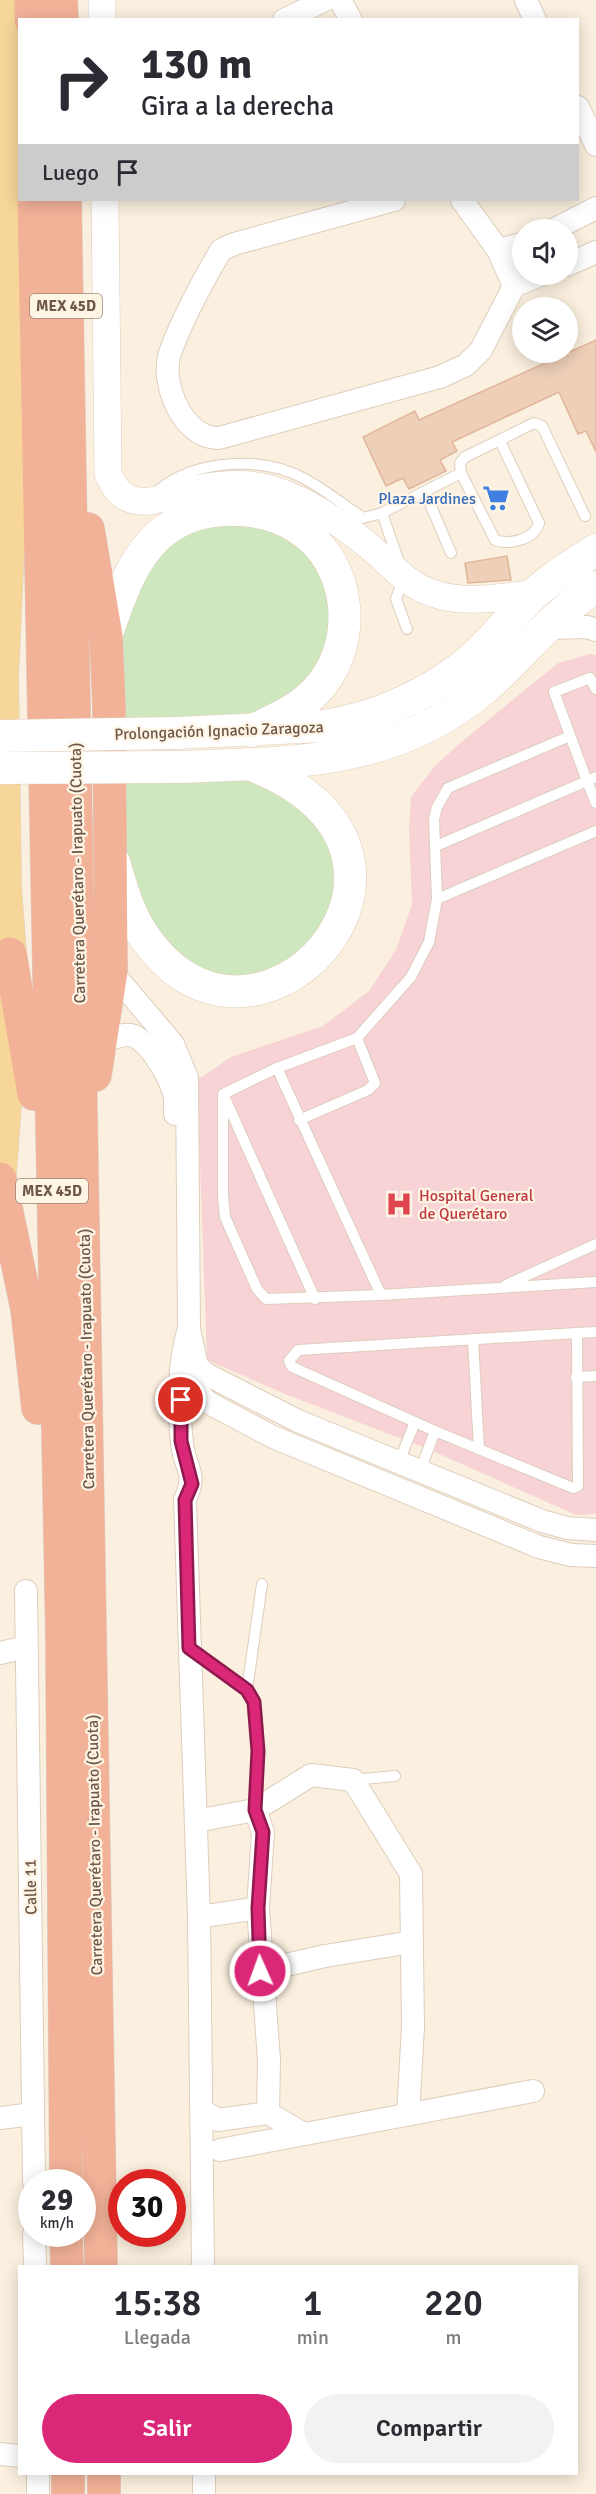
<!DOCTYPE html>
<html lang="es">
<head>
<meta charset="utf-8">
<style>
  body { margin:0; font-family:Signika,sans-serif; background:#f2f2f3; color:#2b2b33; height:100vh; display:flex; flex-direction:column; font-size:22px; white-space:nowrap }
  * { box-sizing:border-box; margin:0 }
  p { font-size:20px; color:#7c7c81 }
  .icon { flex:none; width:33px; height:33px; fill:none; stroke:currentColor; stroke-width:2; stroke-linecap:round; stroke-linejoin:round }
  .map { position:relative; flex:1; overflow:hidden }
  .sheet { position:absolute; left:18px; top:2265px; width:560px; height:210px; display:flex; flex-direction:column; background:#fff; border-radius:0px; box-shadow:0 3px 15px #0003 }
  .sheet>* { flex:none }
  .hud { position:absolute; left:18px; top:18px; width:561px; height:183px; border-radius:0px; box-shadow:0 3px 15px #0003; background:#fff; color:#2b2b33; overflow:hidden }
  .tools { position:absolute; left:512px; top:219px; display:grid; gap:12px }
  .tools a { display:grid; place-items:center; width:66px; height:66px; border-radius:50%; background:#fff; box-shadow:0 3px 15px #0003; font-size:30px }
  .speed { position:absolute; left:18px; top:2169px; display:flex; gap:12px; font-size:30px; font-weight:700; text-align:center }
  .speed>* { display:grid; place-content:center; width:78px; height:78px; border-radius:50%; background:#fff; box-shadow:0 3px 15px #0003; line-height:1 }
  .speed small { font-size:15px; font-weight:400 }
  .speed .limit { border:9px solid #d22; background:#fff; color:#111 }
  .pin { position:absolute; display:grid; place-items:center; width:51px; height:51px; color:#fff; margin:-26px; border:3px solid #fff; border-radius:50%; box-shadow:0 2px 6px #0007 }
  .me { position:absolute; width:66px; margin:-33px; rotate:358deg; stroke-linejoin:round; filter:drop-shadow(0 0 4px #0008) }
  .turn { display:flex; align-items:center; gap:21px; height:126px; padding:0 24px; font-size:27px }
  .turn .icon { width:78px; height:78px; stroke-width:2.5 }
  .turn b { display:block; font-size:42px; line-height:51px }
  .then { display:flex; align-items:center; height:57px; padding:0 24px; background:#0003; gap:12px; font-size:22px }
  .eta { display:flex; justify-content:space-evenly; align-items:center; height:102px; text-align:center }
  .eta b { font-size:36px; font-weight:600; line-height:42px }
  .button { display:flex; gap:12px; margin-top:auto; padding:12px 24px }
  .button a { flex:1; height:69px; border-radius:36px; background:#db2777; color:#fff; font-size:24px; font-weight:600; line-height:69px; text-align:center }
  .button a+a { background:#f2f2f3; color:#2b2b33 }
  .map>svg:first-child { display:block }
</style>
</head>
<body>
<div class="map">
<svg width="596" height="2494" viewBox="0 0 596 2494">
  <rect width="100%" height="100%" fill="#fbf0df"/>
  <path fill="#f8d3d6" d="M590,654L596,655V1514L576,1515L428,1449L285,1394L207,1360L197,1080L231,1057L323,1026L369,991L396,950L412,904L409,830L411,797L434,767L460,743L558,663Z"/>
  <g fill="#cee7bf">
    <path d="M201,519L279,524L333,581L334,646L286,713L116,725L114,635L140,566Z"/>
    <path d="M246,774L310,805L341,861L333,918L277,971L225,979L190,968L155,935L118,848L116,778Z"/>
  </g>
  <g fill="#eecfb8" stroke="#e0b69a" stroke-width="1.5">
    <path d="M596,340V452L586,431L578,434L559,392L452,442L457,451L440,460L446,471L409,489L403,478L386,486L363,437L415,411L419,420Z"/>
    <path d="M507,556L511,580L468,583L465,563Z"/>
  </g>
  <g fill="none" stroke-linecap="round" stroke-linejoin="round">
    <defs>
      <g id="service">
        <path d="M500,441L539,523C535,540 508,545 495,540L461,473L460,463L465,457L534,423L542,426L585,516"/>
        <path d="M160,489C197,459 264,456 305,479C325,490 344,505 363,518L382,513"/>
        <path d="M425,492L451,553"/>
        <path d="M407,629L396,599L404,577L382,513L461,473"/>
        <path d="M596,689L590,678L554,692L587,781L596,777"/>
        <path d="M570,736L457,784L448,788L437,807L434,819L437,899L429,942L411,977L357,1038L277,1068L223,1094V1195L225,1217L257,1289L266,1299L381,1295L596,1282"/>
        <path d="M436,846L587,781L596,803"/>
        <path d="M437,899L596,831"/>
        <path d="M277,1068L381,1295"/>
        <path d="M224,1096L315,1299"/>
        <path d="M299,1120L368,1090L375,1083L357,1038"/>
        <path d="M506,1285L596,1244"/>
        <path d="M577,1333L578,1486L573,1488L435,1431L299,1370L291,1366L289,1361L298,1350L577,1333L596,1332"/>
        <path d="M473,1339L479,1449"/>
        <path d="M576,1377L596,1376"/>
        <path d="M399,1462L415,1422"/>
        <path d="M420,1471L435,1431"/>
        <path d="M190,1649L247,1690L262,1584"/>
        <path d="M247,1690C265,1715 256,1779 255,1810"/>
        <path d="M353,1780L395,1776"/>
      </g>
      <g id="minor">
        <path d="M340,0L351,20"/>
        <path d="M526,0L535,20"/>
        <path d="M284,20L325,0"/>
        <path d="M578,107L596,145"/>
        <path d="M394,200L234,244L221,250C204,279 181,322 170,353C160,383 183,439 219,438L440,377L466,365L481,350L514,286"/>
        <path d="M462,200L498,250L514,286"/>
        <path d="M553,230L596,208"/>
        <path d="M498,250L522,244"/>
        <path d="M567,265L596,252"/>
        <path d="M514,286L543,274"/>
        <path d="M546,628L587,627L596,630"/>
        <path d="M111,971L173,1044L187,1078L189,1329L197,1366L206,1374L298,1421L542,1521L567,1528L596,1530"/>
        <path d="M102,1042C112,1039 124,1032 134,1036C151,1044 167,1073 173,1090C176,1097 175,1106 175,1114"/>
        <path d="M189,1329C178,1362 178,1409 182,1443C185,1471 198,1471 185,1500L199,1917L203,2266"/>
        <path d="M185,1365L191,1384L207,1402L273,1437L539,1547L571,1555L596,1556"/>
        <path d="M26,1591L34,2182"/>
        <path d="M0,1653L26,1647"/>
        <path d="M255,1810L263,1832L258,1908L269,2060L268,2113"/>
        <path d="M196,1821L255,1810L311,1775L353,1780L411,1874L413,2027L408,2115"/>
        <path d="M199,1917L258,1908"/>
        <path d="M260,1971L325,1956L412,1942"/>
        <path d="M203,2111L218,2120L268,2113L304,2134"/>
        <path d="M0,2118L33,2114"/>
        <path d="M220,2150L533,2091"/>
        <path d="M34,2234L35,2266"/>
        <path d="M0,2454L20,2456"/>
        <path d="M38,2474V2494"/>
        <path d="M204,2474V2494"/>
      </g>
      <g id="tertiary">
        <path d="M102,0V20"/>
        <path d="M105,200L108,474C113,484 117,493 128,498C148,508 174,493 195,489C220,484 247,482 272,489C309,501 340,522 370,547C389,563 407,585 432,593C465,605 502,597 536,593"/>
      </g>
      <g id="secondary">
        <path d="M106,636C119,601 129,563 158,536C176,520 200,511 224,510C251,509 276,513 298,528C354,563 360,649 313,694C296,711 272,721 251,731"/>
        <path d="M176,733L324,726C374,718 421,698 462,667C490,646 510,616 536,592C554,577 576,562 596,550"/>
        <path d="M176,767C289,763 394,766 485,688C523,655 553,614 596,587"/>
        <path d="M114,862C121,885 127,909 140,930C251,1108 484,852 249,764"/>
      </g>
      <path id="primary" d="M0,1171L6,1091L10,954L5,888L2,676L11,479L4,0"/>
      <g id="motorway">
        <path d="M31,0V20"/>
        <path d="M61,0L62,20"/>
        <path d="M34,200L62,1636L66,2182"/>
        <path d="M65,200L101,2266"/>
        <path d="M88,529L106,636L109,706L111,971L95,1075"/>
        <path d="M10,954L34,1094"/>
        <path d="M0,1179L27,1309L38,1408"/>
        <path d="M66,2234L67,2266"/>
        <path d="M68,2474V2494"/>
        <path d="M104,2474V2494"/>
      </g>
    </defs>
    <use href="#service" stroke="#decdbc" stroke-width="12"/>
    <use href="#minor" stroke="#decdbc" stroke-width="24"/>
    <use href="#tertiary" stroke="#decdbc" stroke-width="28"/>
    <use href="#secondary" stroke="#e2ceba" stroke-width="33"/>
    <use href="#primary" stroke="#dad3d0" stroke-width="34"/>
    <use href="#motorway" stroke="#dad3d0" stroke-width="34"/>
    <use href="#service" stroke="#fff" stroke-width="10"/>
    <use href="#minor" stroke="#fff" stroke-width="22"/>
    <use href="#tertiary" stroke="#fff" stroke-width="27"/>
    <use href="#secondary" stroke="#fff" stroke-width="32"/>
    <use href="#primary" stroke="#f7d69a" stroke-width="33"/>
    <use href="#motorway" stroke="#f2b298" stroke-width="33"/>
    <defs>
      <g id="secondary-bridge">
        <path d="M0,736L176,733"/>
        <path d="M0,768L176,767"/>
      </g>
    </defs>
    <use href="#secondary-bridge" stroke="#e2ceba" stroke-width="33" stroke-linecap="butt"/>
    <use href="#secondary-bridge" stroke="#fff" stroke-width="32"/>
  </g>
  <g fill="none" stroke-linecap="round" stroke-linejoin="round">
    <defs>
      <path id="route" d="M181,1400V1441L192,1484L185,1500L189,1648L247,1690L254,1702L258,1751L255,1810L263,1832L258,1908L260,1971"/>
    </defs>
    <use href="#route" stroke="#8e194d" stroke-width="15"/>
    <use href="#route" stroke="#db2777" stroke-width="10"/>
  </g>
  <defs>
    <symbol id="supermarket-bare" viewBox="-9 -9 18 18"><path d="M-6-5.5h2.5l.6 2H6L4.5 2H-2.5L-4.4-4H-6ZM-1.5 3.2a1.3 1.3 0 1 0 .1 0ZM3 3.2a1.3 1.3 0 1 0 .1 0Z" fill="#3f7fe0" stroke="#fef5e5" stroke-width="2.5" paint-order="stroke"/></symbol>
    <symbol id="hospital-bare" viewBox="-9 -9 18 18"><path d="M-5-5h3v3.5h4V-5h3V5h-3V1.5h-4V5h-3Z" fill="#e0444e" stroke="#fef5e5" stroke-width="2.5" paint-order="stroke"/></symbol>
  </defs>
  <g fill-rule="evenodd">
    <use href="#supermarket-bare" x="477" y="479" width="38" height="38"/>
    <use href="#hospital-bare" x="380" y="1185" width="38" height="38"/>
  </g>
  <g text-anchor="middle" stroke-width="4.5" stroke-linejoin="round" paint-order="stroke">
    <g fill="#fef5e5" stroke="#9a8678" stroke-width="1.5">
      <rect x="30" y="294" width="72" height="24" rx="4.5"/>
      <rect x="16" y="1179" width="72" height="24" rx="4.5"/>
    </g>
    <g font-size="15" font-weight="bold" fill="#6f5749">
      <text x="66" y="311">MEX 45D</text>
      <text x="52" y="1196">MEX 45D</text>
    </g>
    <g font-size="16" fill="#366cbe" stroke="#fef5e5" text-anchor="end">
      <text x="476" y="504">Plaza Jardines</text>
    </g>
    <g font-size="16" fill="#6f5749" stroke="#fef5e5">
      <text transform="translate(219 730) rotate(-2)" y="6">Prolongación Ignacio Zaragoza</text>
      <text transform="translate(77 873) rotate(-91)" y="6">Carretera Querétaro - Irapuato (Cuota)</text>
      <text transform="translate(86 1359) rotate(-91)" y="6">Carretera Querétaro - Irapuato (Cuota)</text>
      <text transform="translate(94 1845) rotate(-91)" y="6">Carretera Querétaro - Irapuato (Cuota)</text>
      <text transform="translate(30 1887) rotate(-91)" y="6">Calle 11</text>
    </g>
    <g font-size="16" fill="#be3a42" stroke="#fef5e5" text-anchor="start">
      <text x="419" y="1201">Hospital General<tspan x="419" dy="18">de Querétaro</tspan></text>
    </g>
  </g>
</svg>
<div class="tools">
<a><svg class="icon" aria-label="sound" viewBox="0 0 24 24"><path d="M4 9h4l5-4v14l-5-4H4zM17 9q2 3 0 6"/></svg></a>
<a><svg class="icon" aria-label="layers" viewBox="0 0 24 24"><path d="M12 4l9 5-9 5-9-5zM3 14l9 5 9-5"/></svg></a>
</div>
<div class="speed"><div>29<small>km/h</small></div><div class="limit">30</div></div>
<div class="pin" style="left:181px;top:1400px;background:#d93025"><svg class="icon" aria-label="arrive" viewBox="0 0 24 24"><path d="M6 21V4h12l-3 4 3 4H6"/></svg></div>
<svg class="me" style="left:260px;top:1971px" viewBox="-20 -20 40 40"><circle r="17" fill="#db2777" stroke="#fff" stroke-width="3"/><path d="M0-11L8 9 0 5-8 9z" fill="#fff"/></svg>
<div class="hud">
<div class="turn"><svg class="icon" aria-label="right" viewBox="0 0 24 24"><path d="M7 20v-9h11M14 6l5 5-5 5"/></svg><div><b>130 m</b>Gira a la derecha</div></div>
<div class="then">Luego<svg class="icon" aria-label="arrive" viewBox="0 0 24 24"><path d="M6 21V4h12l-3 4 3 4H6"/></svg></div>
</div>
<section class="sheet">
<div class="eta">
<div><b>15:38</b><p>Llegada</p></div>
<div><b>1</b><p>min</p></div>
<div><b>220</b><p>m</p></div>
</div>
<div class="button"><a>Salir</a><a>Compartir</a></div>
</section>
</div>
</body>
</html>
